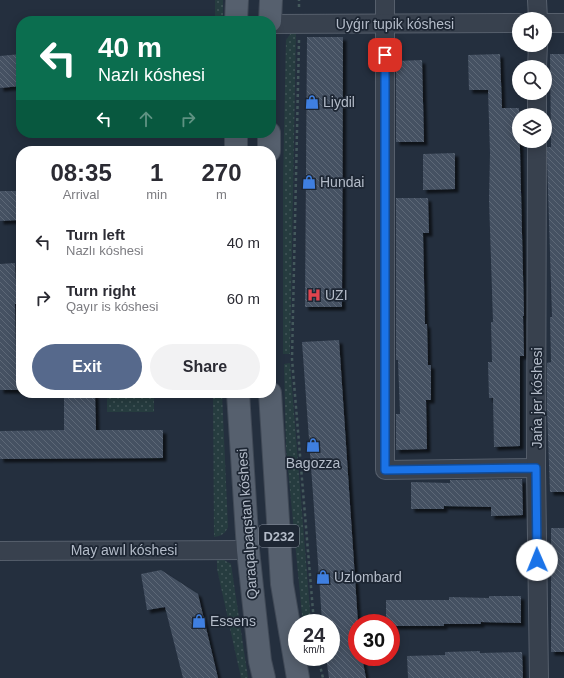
<!DOCTYPE html>
<html lang="en">
<head>
<meta charset="utf-8">
<style>
  body { margin:0; font-family:Helvetica,sans-serif; background:#f2f2f3; color:#2b2b33; height:100vh; display:flex; flex-direction:column; font-size:15px; white-space:nowrap }
  * { box-sizing:border-box; margin:0 }
  p { font-size:13px; color:#7c7c81 }
  .icon { flex:none; width:22px; height:22px; fill:none; stroke:currentColor; stroke-width:2; stroke-linecap:round; stroke-linejoin:round }
  .map { position:relative; flex:1; overflow:hidden }
  .sheet { position:absolute; left:16px; top:146px; width:260px; height:252px; display:flex; flex-direction:column; background:#fff; border-radius:16px; box-shadow:0 2px 10px #0003 }
  .sheet>* { flex:none }
  .banner { position:absolute; left:16px; top:16px; width:260px; height:122px; border-radius:16px; box-shadow:0 2px 10px #0003; background:#0b6e4f; color:#fff; overflow:hidden }
  .controls { position:absolute; left:512px; top:12px; display:grid; gap:8px }
  .controls a { display:grid; place-items:center; width:40px; height:40px; border-radius:50%; background:#fff; box-shadow:0 2px 10px #0003; font-size:20px }
  .speed { position:absolute; left:288px; top:614px; display:flex; gap:8px; font-size:20px; font-weight:700; text-align:center }
  .speed>* { display:grid; place-content:center; width:52px; height:52px; border-radius:50%; background:#fff; box-shadow:0 2px 10px #0003; line-height:1 }
  .speed small { font-size:10px; font-weight:400 }
  .speed .limit { border:6px solid #d22; background:#fff; color:#111 }
  .pin { position:absolute; display:grid; place-items:center; width:34px; height:34px; color:#fff; margin:-17px; border-radius:8px; box-shadow:0 2px 6px #0006 }
  .me { position:absolute; width:44px; margin:-22px; rotate:359deg; stroke-linejoin:round; filter:drop-shadow(0 0 3px #0008) }
  .turn { display:flex; align-items:center; gap:14px; height:84px; padding:0 16px; font-size:18px }
  .turn .icon { width:52px; height:52px; stroke-width:2.5 }
  .turn b { display:block; font-size:28px; line-height:34px }
  .lanes { display:flex; align-items:center; height:38px; padding:0 16px; background:#0003; justify-content:center; gap:20px; direction:ltr }
  .lanes .off { opacity:.35 }
  .eta { display:flex; justify-content:space-evenly; align-items:center; height:68px; text-align:center }
  .eta b { font-size:24px; font-weight:800; line-height:28px }
  .button { display:flex; gap:8px; margin-top:auto; padding:8px 16px }
  .button a { flex:1; height:46px; border-radius:24px; background:#56698c; color:#fff; font-size:16px; font-weight:800; line-height:46px; text-align:center }
  .button a+a { background:#f2f2f3; color:#2b2b33 }
  ul { padding:0; list-style:none }
  li { display:flex; align-items:center; gap:12px; height:56px; padding:0 16px }
  li div { flex:1 }
  li b { display:block; font-size:15px }
  li em { font-style:normal }
  .map>svg:first-child { display:block }
</style>
</head>
<body>
<div class="map">
<svg width="564" height="678" viewBox="0 0 564 678">
  <defs>
    <pattern id="grass-dots" width="8" height="8" patternUnits="userSpaceOnUse"><rect width="8" height="8" fill="#263c3f"/><path d="M2 2h.1M6 6h.1" fill="none" stroke="#435659" stroke-width="1.8" stroke-linecap="round"/></pattern>
    <pattern id="building-back-hatch" width="6" height="6" patternUnits="userSpaceOnUse"><rect width="6" height="6" fill="#455162"/><path d="M-1 5l2 2M0 0l6 6M5-1l2 2" fill="none" stroke="#5d6877"/></pattern>
    <filter id="shadow"><feDropShadow dx="3.5" dy="3.5" stdDeviation="1" flood-color="#0009"/></filter>
  </defs>
  <rect width="100%" height="100%" fill="#242f3e"/>
  <g fill="url(#grass-dots)">
    <rect x="215" y="0" width="8" height="21"/>
    <path d="M296,32L290,354H283V180L286,40L291,33Z"/>
    <path d="M290,363L311,623H304L302,615L286,448L284,364Z"/>
    <rect x="107" y="393" width="47" height="19"/>
    <path d="M213,393H222L228,527C225,534 221,536 214,537Z"/>
    <path d="M217,559L224,560L231,564L248,678H241L217,569Z"/>
  </g>
  <g fill="url(#building-back-hatch)" filter="url(#shadow)">
    <path d="M307,37H343L342,307H305Z"/>
    <path d="M21,54V86L0,88V56Z"/>
    <path d="M500,54L502,108H519L524,316H523L524,356H520V446L494,447L493,398H489L488,362H492L491,322H493L489,199L490,153L488,90H469L468,55Z"/>
    <path d="M550,54H564V492H550L547,409V363L551,362L550,317H552L547,157V147H551Z"/>
    <path d="M422,60L424,142H396V61Z"/>
    <path d="M455,153V189L423,190V154Z"/>
    <path d="M0,191H21V220L0,221Z"/>
    <path d="M396,198H428L429,233H423L425,324H427L428,365H431V400H426L427,449L396,450V414H400L398,360H396Z"/>
    <path d="M15,263L16,285H21V304H15L16,354L21,353V390H0V264Z"/>
    <path d="M339,340L358,623L357,657H362L366,678H329L326,657H331V623H322L320,591L302,342Z"/>
    <path d="M64,393H95L96,430H163V458L0,459V431L64,430Z"/>
    <path d="M522,479L523,515L491,516V507L444,506V509H411V482L450,483V480Z"/>
    <rect x="551" y="528" width="13" height="124"/>
    <path d="M161,570L198,594L218,678H183L165,607L147,610L141,574Z"/>
    <path d="M489,596H521V623L481,622V624H444V626H391V623H386V600H449V597L489,598Z"/>
    <path d="M480,651V653L522,652L523,678H408L407,656L445,655V652Z"/>
  </g>
  <g fill="none" stroke-linecap="round" stroke-linejoin="round">
    <defs>
      <g id="minor">
        <path d="M385,0V470L536,468"/>
        <path d="M537,0L538,19"/>
        <path d="M545,23H564"/>
        <path d="M271,24L519,23"/>
        <path d="M537,67L538,45"/>
        <path d="M537,115V93"/>
        <path d="M537,141L536,468L539,678"/>
        <path d="M0,551L248,550"/>
      </g>
      <g id="primary">
        <path d="M236,21L237,0"/>
        <path d="M270,21L271,0"/>
        <path d="M236,133V151"/>
        <path d="M269,151V133"/>
        <path d="M238,393L248,550L260,661L264,678"/>
        <path d="M270,393L282,584L298,678"/>
      </g>
    </defs>
    <use href="#minor" stroke="#565f6c" stroke-width="20"/>
    <use href="#primary" stroke="#414a57" stroke-width="24"/>
    <g stroke="#44595c" stroke-width="2.5" stroke-dasharray="3 3" stroke-linecap="butt">
      <path d="M299,7V0"/>
      <path d="M299,40L292,359L314,623"/>
      <path d="M318,657L323,678"/>
    </g>
    <use href="#minor" stroke="#38414e" stroke-width="18"/>
    <use href="#primary" stroke="#56606e" stroke-width="22"/>
  </g>
  <g fill="none" stroke-linecap="round" stroke-linejoin="round">
    <defs>
      <path id="route" d="M385,55V470L536,468L537,560"/>
    </defs>
    <use href="#route" stroke="#114b97" stroke-width="10"/>
    <use href="#route" stroke="#1a73e8" stroke-width="7"/>
  </g>
  <defs>
    <symbol id="shop-bare" viewBox="-9 -9 18 18"><path d="M-5-2.5h2.3a2.7 3.5 0 0 1 5.4 0H5L5.5 6h-11ZM-1.5-2.5h3a1.5 2.3 0 0 0-3 0Z" fill="#3f7fe0" stroke="#1d2633" stroke-width="2.5" paint-order="stroke"/></symbol>
    <symbol id="hospital-bare" viewBox="-9 -9 18 18"><path d="M-5-5h3v3.5h4V-5h3V5h-3V1.5h-4V5h-3Z" fill="#e0444e" stroke="#1d2633" stroke-width="2.5" paint-order="stroke"/></symbol>
  </defs>
  <g fill-rule="evenodd">
    <use href="#shop-bare" x="302" y="92" width="20" height="20"/>
    <use href="#shop-bare" x="299" y="172" width="20" height="20"/>
    <use href="#hospital-bare" x="304" y="285" width="20" height="20"/>
    <use href="#shop-bare" x="303" y="435" width="20" height="20"/>
    <use href="#shop-bare" x="313" y="567" width="20" height="20"/>
    <use href="#shop-bare" x="189" y="611" width="20" height="20"/>
  </g>
  <g text-anchor="middle" stroke-width="3.5" stroke-linejoin="round" paint-order="stroke">
    <rect fill="#1d2633" stroke="#878f9c" stroke-width="1" x="259" y="525" width="40" height="22" rx="3"/>
    <g font-size="13" font-weight="bold" fill="#b4bcc9">
      <text x="279" y="541">D232</text>
    </g>
    <g font-size="14" fill="#b4bcc9" stroke="#1d2633">
      <text x="395" y="29">Uyǵır tupik kóshesi</text>
      <text transform="translate(537 398) rotate(-90)" y="5">Jańa jer kóshesi</text>
      <text transform="translate(247 524) rotate(-94)" y="5">Qaraqalpaqstan kóshesi</text>
      <text x="124" y="555">May awıl kóshesi</text>
    </g>
    <g font-size="14" fill="#b4bcc9" stroke="#1d2633" text-anchor="start">
      <text x="323" y="107">Liydil</text>
      <text x="320" y="187">Hundai</text>
      <text x="325" y="300">UZI</text>
      <text x="313" y="468" text-anchor="middle">Bagozza</text>
      <text x="334" y="582">Uzlombard</text>
      <text x="210" y="626">Essens</text>
    </g>
  </g>
</svg>
<div class="controls">
<a><svg class="icon" aria-label="sound" viewBox="0 0 24 24"><path d="M4 9h4l5-4v14l-5-4H4zM17 9q2 3 0 6"/></svg></a>
<a><svg class="icon" aria-label="search" viewBox="0 0 24 24"><circle cx="10" cy="10" r="6"/><path d="M15 15l6 6"/></svg></a>
<a><svg class="icon" aria-label="layers" viewBox="0 0 24 24"><path d="M12 4l9 5-9 5-9-5zM3 14l9 5 9-5"/></svg></a>
</div>
<div class="speed"><div>24<small>km/h</small></div><div class="limit">30</div></div>
<div class="pin" style="left:385px;top:55px;background:#d93025"><svg class="icon" aria-label="arrive" viewBox="0 0 24 24"><path d="M6 21V4h12l-3 4 3 4H6"/></svg></div>
<svg class="me" style="left:537px;top:560px" viewBox="-20 -20 40 40"><circle r="19" fill="#fff"/><path d="M0-13L10 11 0 6-10 11z" fill="#1a73e8"/></svg>
<div class="banner">
<div class="turn"><svg class="icon" aria-label="left" viewBox="0 0 24 24"><path d="M17 20v-9H6M10 6l-5 5 5 5"/></svg><div><b>40 m</b>Nazlı kóshesi</div></div>
<div class="lanes"><svg class="icon" aria-label="left" viewBox="0 0 24 24"><path d="M17 20v-9H6M10 6l-5 5 5 5"/></svg><svg class="icon off" aria-label="ahead" viewBox="0 0 24 24"><path d="M12 20V5M6 11l6-6 6 6"/></svg><svg class="icon off" aria-label="right" viewBox="0 0 24 24"><path d="M7 20v-9h11M14 6l5 5-5 5"/></svg></div>
</div>
<section class="sheet">
<div class="eta">
<div><b>08:35</b><p>Arrival</p></div>
<div><b>1</b><p>min</p></div>
<div><b>270</b><p>m</p></div>
</div>
<ul>
<li><svg class="icon" aria-label="left" viewBox="0 0 24 24"><path d="M17 20v-9H6M10 6l-5 5 5 5"/></svg><div><b>Turn left</b><p>Nazlı kóshesi</p></div><em>40 m</em></li>
<li><svg class="icon" aria-label="right" viewBox="0 0 24 24"><path d="M7 20v-9h11M14 6l5 5-5 5"/></svg><div><b>Turn right</b><p>Qayır is kóshesi</p></div><em>60 m</em></li>
</ul>
<div class="button"><a>Exit</a><a>Share</a></div>
</section>
</div>
</body>
</html>
